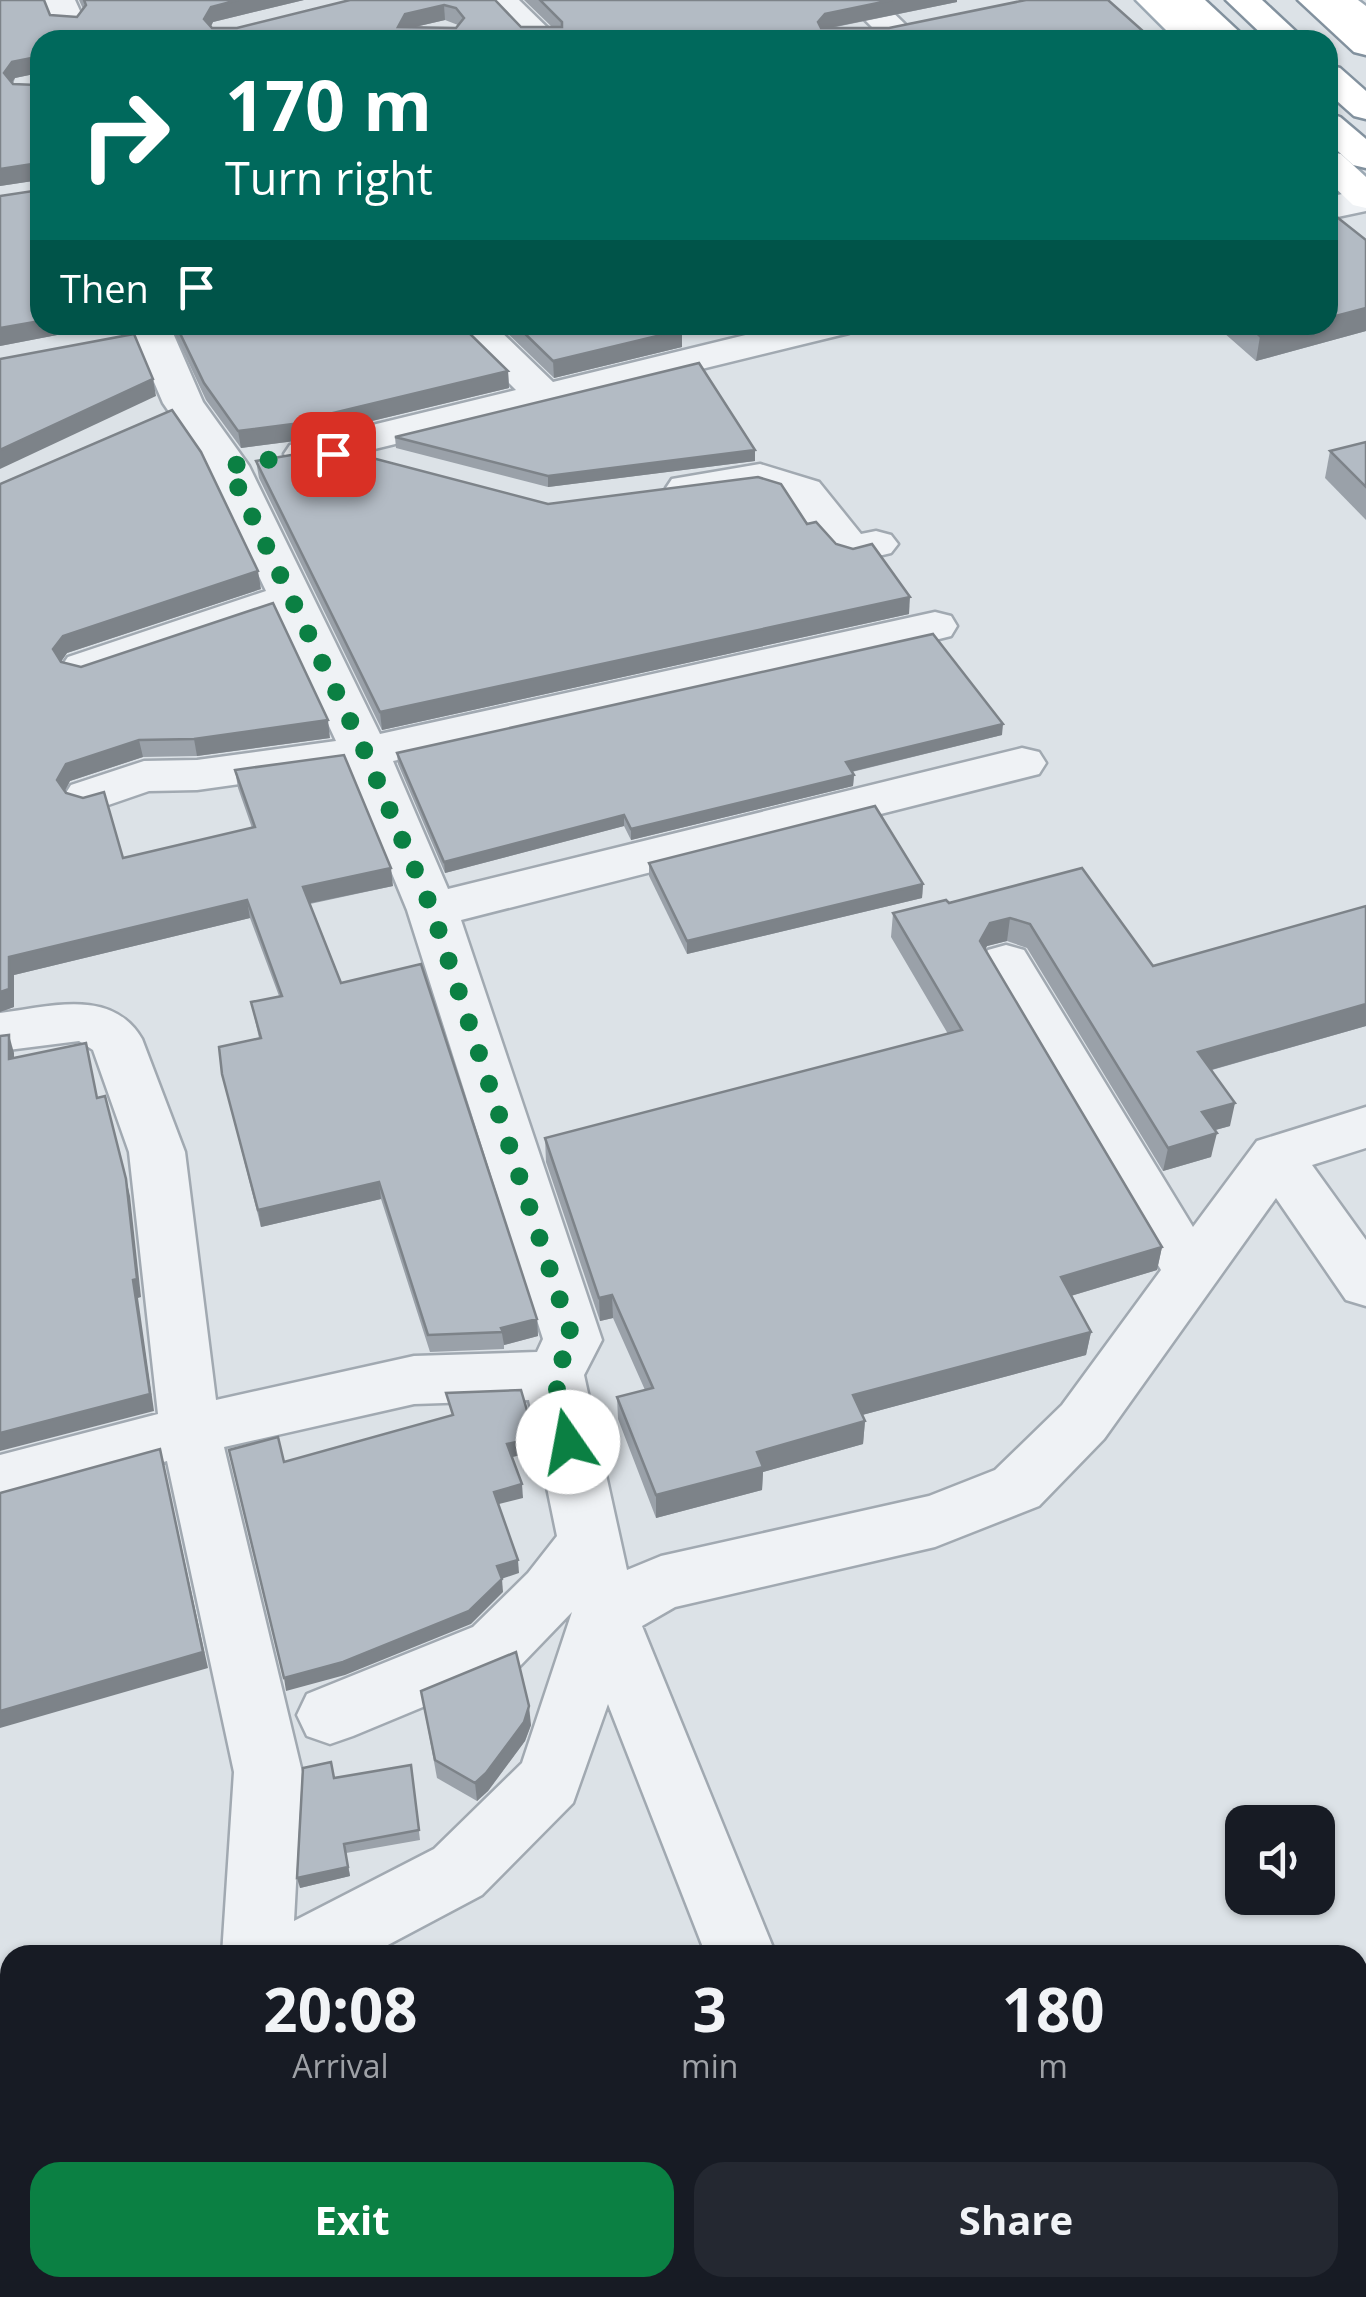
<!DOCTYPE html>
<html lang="en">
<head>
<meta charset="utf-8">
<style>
  body { margin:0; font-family:"Open Sans",sans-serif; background:#242831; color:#f1f3f6; height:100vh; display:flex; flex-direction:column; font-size:38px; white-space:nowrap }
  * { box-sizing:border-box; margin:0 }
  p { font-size:32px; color:#9ea1a6 }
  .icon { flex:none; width:55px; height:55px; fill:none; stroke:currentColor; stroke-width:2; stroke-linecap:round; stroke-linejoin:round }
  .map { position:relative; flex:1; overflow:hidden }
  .details { position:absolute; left:0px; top:1945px; width:1368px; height:352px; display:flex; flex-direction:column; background:#171b24; border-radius:30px 30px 0 0; box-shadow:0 2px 8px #0004 }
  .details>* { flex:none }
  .guide { position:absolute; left:30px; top:30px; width:1308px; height:305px; border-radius:30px; box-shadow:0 2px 8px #0004; background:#00695c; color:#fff; overflow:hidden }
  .tools { position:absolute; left:1225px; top:1805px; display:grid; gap:20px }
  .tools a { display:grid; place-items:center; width:110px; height:110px; border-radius:20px; background:#171b24; box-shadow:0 2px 8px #0004; font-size:50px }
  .pin { position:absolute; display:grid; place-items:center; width:85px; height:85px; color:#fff; margin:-42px; border-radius:20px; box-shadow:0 5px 15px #0006 }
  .me { position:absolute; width:110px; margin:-55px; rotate:348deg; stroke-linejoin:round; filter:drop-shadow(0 0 8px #0008) }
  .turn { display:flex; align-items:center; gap:35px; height:210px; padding:0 30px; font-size:45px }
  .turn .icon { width:130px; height:130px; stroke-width:2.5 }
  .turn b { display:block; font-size:70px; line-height:85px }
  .then { display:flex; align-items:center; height:95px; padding:0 30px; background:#0003; gap:20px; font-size:38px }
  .eta { display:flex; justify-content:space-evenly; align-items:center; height:170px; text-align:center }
  .eta b { font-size:60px; font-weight:700; line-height:70px }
  .button { display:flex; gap:20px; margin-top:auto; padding:20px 30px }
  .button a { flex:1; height:115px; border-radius:30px; background:#0b8043; color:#fff; font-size:40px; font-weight:700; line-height:115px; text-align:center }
  .button a+a { background:#242831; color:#f1f3f6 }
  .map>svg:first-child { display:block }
</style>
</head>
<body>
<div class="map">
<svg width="1366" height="2297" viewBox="0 0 1366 2297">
  <rect width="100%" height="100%" fill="#dce2e7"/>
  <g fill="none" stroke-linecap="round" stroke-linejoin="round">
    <defs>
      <g id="minor">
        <path d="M43,0H75L85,22L80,29H56Z"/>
        <path d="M484,0H519L560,40H524Z"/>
        <path d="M845,0H880L910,29L905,36H881Z"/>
        <path d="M1366,189V211L1328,219V197Z"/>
        <path d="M139,325H167L173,333L203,402L249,466L380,734L935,612L951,616L957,626L951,636L935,640L393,761L448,889L1022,748L1039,752L1046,763L1039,774L461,920L602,1340L584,1375L627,1570L661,1556L929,1496L995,1470L1062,1405L1161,1270L980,963L988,950L1006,945L1024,950L1193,1227L1257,1141L1366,1107V1148L1312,1165L1366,1240V1306L1346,1300L1276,1198L1104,1439L1039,1506L935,1547L675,1607L642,1626L776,1955H706L608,1704L573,1803L482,1895L369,1955H222L234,1772L167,1461L0,1507V1455L158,1414L129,1152L93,1050L79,1041L0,1051V1013C49,1007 112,987 142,1039L185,1152L216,1400L414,1356L537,1352L543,1339L407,910L349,769L197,790L149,791L88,812L71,807L64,796L71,785L144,761L197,760L336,741L278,616L84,681L68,677L61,667L68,657L266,591L207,467L163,403L133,333ZM529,1400L557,1536L528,1573L473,1627L307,1694L297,1715L307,1736L330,1744L353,1736L519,1667L572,1612L522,1763L434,1849L294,1921L302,1772L224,1447L414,1404Z"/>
        <path d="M451,325H494L553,382L787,325H855L849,333L305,466L290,463L284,454L290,445L516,390Z"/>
        <path d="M760,464L819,482L861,534L876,531L891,535L898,544L891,553C834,567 837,560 803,517C798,511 793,503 787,499C751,478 710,506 672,497L666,488L672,479Z"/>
        <path d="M10,2079V2155L0,2159V2083Z"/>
        <path d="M836,2288H914L918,2297H840Z"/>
      </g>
      <g id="major">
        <path d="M1136,0H1171L1212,40H1176Z"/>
        <path d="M1322,0H1358L1366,6V32L1354,29Z"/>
        <path d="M1328,151L1341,154L1366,177V208L1353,205L1328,181Z"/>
      </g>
      <g id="highway">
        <path d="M1169,0H1205L1248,40H1211Z"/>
        <path d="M1226,0H1262L1305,40H1268Z"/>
        <path d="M1298,0H1334L1366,28V55L1354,52Z"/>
        <path d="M1328,65L1340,68L1366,91V119L1354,116L1328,93Z"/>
        <path d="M1328,113L1340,117L1366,139V168L1353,165L1328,142Z"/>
      </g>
    </defs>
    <use href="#minor" stroke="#a1a9b1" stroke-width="5"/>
    <use href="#major" stroke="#9ba8b3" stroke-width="5"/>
    <use href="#highway" stroke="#82919e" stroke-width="5"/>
    <use href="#minor" fill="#eff2f5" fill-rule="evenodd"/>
    <use href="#major" fill="#fff" fill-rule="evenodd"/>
    <use href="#highway" fill="#fff" fill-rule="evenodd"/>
  </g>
  <g fill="#9aa1a9" fill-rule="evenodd">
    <path d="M0,0L50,15L77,17L83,9L79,0H304L213,22L211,27L212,28H237L350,0H495L521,27H552L524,0H957V2L831,28L1153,40L39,73L15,78L13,84L37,85L40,82V325H109L0,346V196L40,190L39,180L0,186ZM445,20L458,25L456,28L415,27Z"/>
    <path d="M1366,240V331L1256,361L1215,325H1328Z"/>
    <path d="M171,325H461L508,371L509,388L322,433L318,438L241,448L206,400Z"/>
    <path d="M499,325H679L682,347L554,378Z"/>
    <path d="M395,437L755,450V461L548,487L396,448Z"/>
    <path d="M1366,442V520L1325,478L1330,451Z"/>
    <path d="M256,461L548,504L807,524L836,544L909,614L382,730L259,478Z"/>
    <path d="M0,484L261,589L67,653L61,662L330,738L197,756L143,757L70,781L65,791L123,858L252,828L238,788L235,770L393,886L310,904L341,983L537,1319L538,1336L504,1345V1349L430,1352L381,1199L261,1227L222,1074L259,1038L251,1002L279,996L250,918L14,975V1007L0,1012Z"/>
    <path d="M1002,735L852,772L854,775L853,786L631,840L624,826L445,873L398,764L397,753Z"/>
    <path d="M649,863L923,884L922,898L687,954L649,876Z"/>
    <path d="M1082,868L1153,966L1366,1026L1212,1070L1230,1126L1215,1130L1211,1157L1163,1171L1027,948L1007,941L987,946L985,950L1162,1247L1157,1270L1071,1296L1091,1332L1086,1355L862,1415L865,1421L863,1444L763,1472L762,1490L656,1518L618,1419L617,1397L645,1390L613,1318L600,1321L546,1162L545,1138L948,1034L891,937L893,913L949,903Z"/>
    <path d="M421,1691L531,1725L525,1741L488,1791L477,1801L437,1778Z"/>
    <path d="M411,1765L420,1840L346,1853L350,1876L300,1888L334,1778Z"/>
  </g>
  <g fill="#7d8389">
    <path d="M238,0H304L213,22L206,35L204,19L211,7Z"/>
    <path d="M892,0H957V2L824,29L817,38L818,22L825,14Z"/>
    <path d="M444,5L445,20L406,29L398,27L405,14Z"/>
    <path d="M36,57L39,73L15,78L7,89L4,73L12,62Z"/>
    <path d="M39,163L40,180L0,186V169Z"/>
    <path d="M1366,308V331L1256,361L1260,336L1302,325H1328V318Z"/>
    <path d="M40,321V325H109L0,346V328Z"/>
    <path d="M682,330V347L554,378L553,361Z"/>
    <path d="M508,371L509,388L322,433L318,438L241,448L238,431L320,416Z"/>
    <path d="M153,379L156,396L0,469V450Z"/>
    <path d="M755,450V461L548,487V476Z"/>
    <path d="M258,571L261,589L67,653L57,667L53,649L63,636Z"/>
    <path d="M910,597L909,614L382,730L380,712Z"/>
    <path d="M328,720L330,738L197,756L194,739Z"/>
    <path d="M1003,724L1002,735L846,773V762Z"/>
    <path d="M139,740L143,757L70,781L61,798L57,780L66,764Z"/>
    <path d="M854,775L853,786L631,840V829Z"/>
    <path d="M624,815V826L445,873L444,862Z"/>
    <path d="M391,868L393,886L306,904L303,887Z"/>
    <path d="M923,884L922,898L687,954V941Z"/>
    <path d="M247,900L250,918L14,975V1007L0,1012V992L9,957Z"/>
    <path d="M1010,918L1007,941L987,946L977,965L980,941L990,923Z"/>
    <path d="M1366,1004V1026L1193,1075L1198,1052Z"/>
    <path d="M9,1035L14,1053V1076L9,1059Z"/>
    <path d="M1235,1103L1230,1126L1197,1135L1202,1112Z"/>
    <path d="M1217,1133L1211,1157L1163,1171L1168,1148Z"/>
    <path d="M126,1179L130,1196L141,1297L138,1298L154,1411L0,1451V1433L133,1280Z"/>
    <path d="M379,1182L381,1199L261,1227L258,1210Z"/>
    <path d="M1162,1247L1157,1270L1057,1300L1061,1277Z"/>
    <path d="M612,1295L613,1318L600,1321L599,1298Z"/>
    <path d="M537,1319L538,1336L504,1345L501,1328Z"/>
    <path d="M1091,1332L1086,1355L851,1418L853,1395Z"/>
    <path d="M865,1421L863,1444L763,1472L762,1490L656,1518V1495L757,1452Z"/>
    <path d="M535,1438L536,1451L509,1458L507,1444Z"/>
    <path d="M160,1449L208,1668L0,1728V1711Z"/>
    <path d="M522,1484L523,1498L495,1505L494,1492Z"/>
    <path d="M518,1560L519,1573L498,1580L497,1566Z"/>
    <path d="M502,1579L503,1592L471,1624L345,1675L286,1691L284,1678Z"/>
    <path d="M529,1706L531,1725L525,1741L488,1791L477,1801L475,1783Z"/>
    <path d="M344,1844L350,1876L300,1888L297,1878Z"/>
  </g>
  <g fill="#b3bbc4" stroke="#7d8389" stroke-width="2.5" fill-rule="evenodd">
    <path d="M0,0H44L50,15L77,17L86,5L84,0H238L211,7L204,19L212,28H237L350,0H495L521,27H562V22L540,0H892L825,14L818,22L821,28H889L1026,0H1108L1153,40H40V60L36,57L12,62L4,73L13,84L37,85L40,82V321L0,328V196L40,190L39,163L0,169ZM444,5L456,8L464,18L456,28L398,27L405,14Z"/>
    <path d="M1328,210L1366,240V308L1328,318Z"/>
    <path d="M176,325H461L508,371L320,416L316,421L238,431L204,383Z"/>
    <path d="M516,325H679L682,330L553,361Z"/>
    <path d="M1248,325H1302L1260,336Z"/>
    <path d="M134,334L153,379L0,450V359Z"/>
    <path d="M699,363L755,450L548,476L395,437Z"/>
    <path d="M172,410L201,452L258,571L63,636L53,649L61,662L81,667L273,603L328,720L194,739L139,740L66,764L57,780L66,793L83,798L104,792L123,858L255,827L235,770L344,755L391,868L303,887L341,983L421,964L537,1319L501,1328L503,1332L428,1335L379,1182L258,1210L222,1074L219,1047L261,1038L251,1002L282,996L247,900L9,957V989L0,992V484Z"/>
    <path d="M1366,442V487L1330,451Z"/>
    <path d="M303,453L357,454L548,504L758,477L781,484L807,524L816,522L836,544L853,549L872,544L910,597L380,712L256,461Z"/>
    <path d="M933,634L1003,724L846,762L854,775L631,829L624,815L444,862L397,753Z"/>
    <path d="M875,806L923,884L687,941L649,863Z"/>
    <path d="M1082,868L1153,966L1366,906V1004L1198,1052L1235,1103L1202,1112L1217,1133L1168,1148L1030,924L1010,918L990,923L980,941L1162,1247L1061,1277L1091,1332L853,1395L865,1421L757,1452L763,1467L656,1495L617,1397L653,1388L612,1295L599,1298L545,1138L962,1030L893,913L946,900L949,903Z"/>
    <path d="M9,1035V1059L86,1043L97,1098L105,1096L126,1179L137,1279L133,1280L150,1394L0,1433V1036Z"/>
    <path d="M521,1390L535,1438L507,1444L522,1484L494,1492L518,1560L497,1566L502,1579L469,1611L343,1662L284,1678L229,1450L278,1437L284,1462L453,1415L446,1393Z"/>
    <path d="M160,1449L203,1652L0,1711V1493Z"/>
    <path d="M516,1652L529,1706L524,1722L486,1773L475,1783L435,1760L421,1691Z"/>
    <path d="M331,1762L334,1778L411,1765L419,1830L344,1844L348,1867L297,1878L303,1768Z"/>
    <path d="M949,2288H1027L1031,2297H942L940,2291Z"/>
  </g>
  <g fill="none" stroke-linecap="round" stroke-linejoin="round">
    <path stroke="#0b8043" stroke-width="18" stroke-dasharray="0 32.4" d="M333,454H306L228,466L365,752L432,910L573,1340L554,1375L568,1442"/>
  </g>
</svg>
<div class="tools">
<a><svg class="icon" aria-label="sound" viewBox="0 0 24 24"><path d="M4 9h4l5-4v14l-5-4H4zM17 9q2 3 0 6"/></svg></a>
</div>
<div class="pin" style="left:333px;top:454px;background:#d93025"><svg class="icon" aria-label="arrive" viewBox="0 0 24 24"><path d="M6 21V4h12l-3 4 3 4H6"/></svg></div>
<svg class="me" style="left:568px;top:1442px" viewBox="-20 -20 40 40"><circle r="19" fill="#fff"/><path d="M0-13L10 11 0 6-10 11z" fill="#0b8043"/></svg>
<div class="guide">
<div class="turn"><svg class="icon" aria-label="right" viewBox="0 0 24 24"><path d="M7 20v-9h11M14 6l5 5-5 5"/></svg><div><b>170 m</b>Turn right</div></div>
<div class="then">Then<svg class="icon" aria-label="arrive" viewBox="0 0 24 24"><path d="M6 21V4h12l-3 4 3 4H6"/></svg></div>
</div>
<section class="details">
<div class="eta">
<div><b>20:08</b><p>Arrival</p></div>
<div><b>3</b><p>min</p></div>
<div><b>180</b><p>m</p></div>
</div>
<div class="button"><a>Exit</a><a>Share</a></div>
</section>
</div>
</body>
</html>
